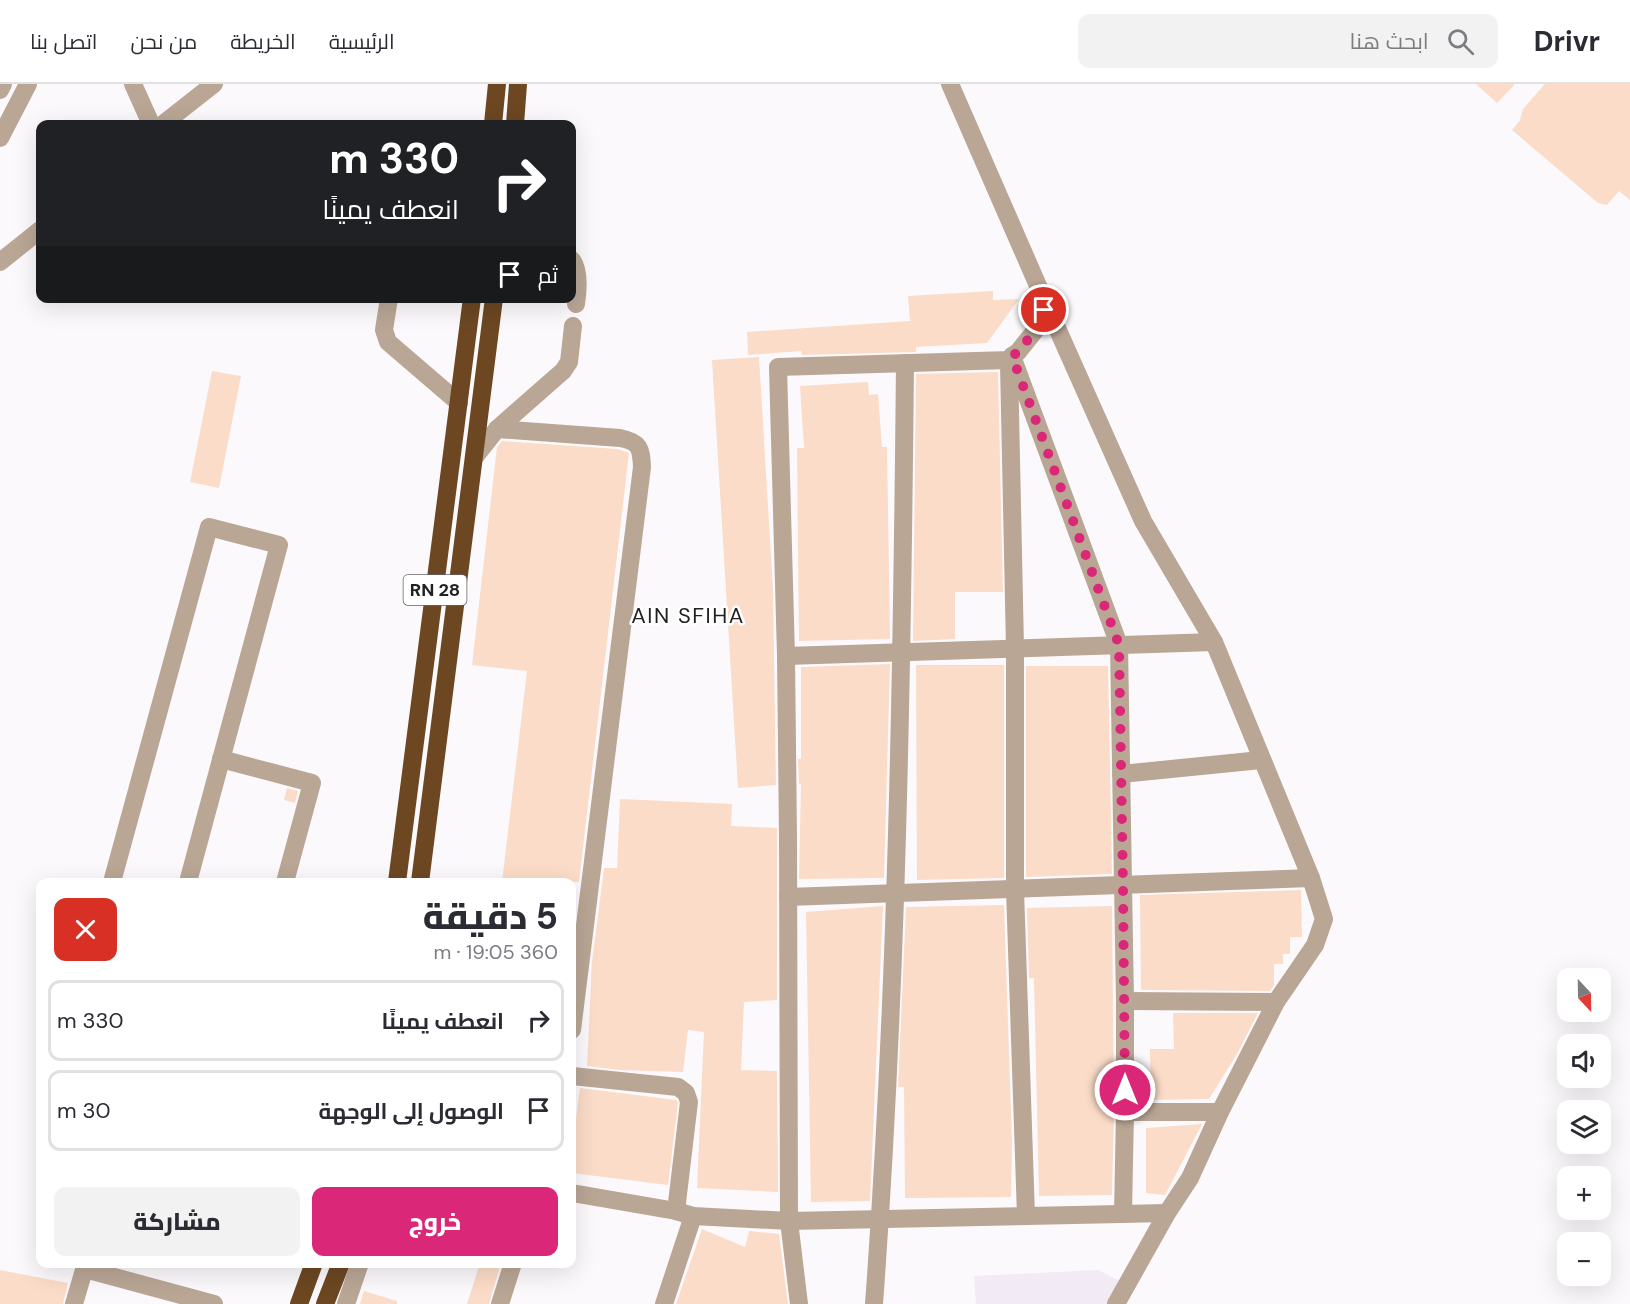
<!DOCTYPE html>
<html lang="ar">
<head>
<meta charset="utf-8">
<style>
  body { margin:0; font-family:"DM Sans",Cairo,sans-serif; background:#f2f2f3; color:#2b2b33; direction:rtl; height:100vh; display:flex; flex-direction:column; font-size:22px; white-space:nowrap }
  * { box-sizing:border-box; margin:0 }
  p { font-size:20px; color:#7c7c81 }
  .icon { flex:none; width:33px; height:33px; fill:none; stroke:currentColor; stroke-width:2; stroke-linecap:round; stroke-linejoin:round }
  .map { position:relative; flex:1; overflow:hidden; direction:ltr }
  .drawer { position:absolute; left:36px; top:794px; width:540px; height:390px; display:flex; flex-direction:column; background:#fff; border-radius:12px; box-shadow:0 6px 24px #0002; direction:rtl }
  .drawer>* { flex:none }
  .guide { position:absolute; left:36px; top:36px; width:540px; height:183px; border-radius:12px; box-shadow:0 6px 24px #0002; direction:rtl; background:#202124; color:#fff; overflow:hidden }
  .needle { width:39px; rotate:158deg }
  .controls { position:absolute; left:1557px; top:884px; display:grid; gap:12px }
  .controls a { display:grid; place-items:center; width:54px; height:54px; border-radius:12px; background:#fff; box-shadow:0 6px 24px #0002; font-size:30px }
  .pin { position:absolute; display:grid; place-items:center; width:51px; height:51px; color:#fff; margin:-26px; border:3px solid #fff; border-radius:50%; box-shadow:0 2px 6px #0007 }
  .me { position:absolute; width:66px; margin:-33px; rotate:0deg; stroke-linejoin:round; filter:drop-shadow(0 0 4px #0008) }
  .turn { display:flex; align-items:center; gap:21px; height:126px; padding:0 18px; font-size:27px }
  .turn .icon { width:78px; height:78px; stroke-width:2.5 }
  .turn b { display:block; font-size:42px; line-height:51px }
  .then { display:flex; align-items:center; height:57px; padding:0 18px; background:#0003; gap:12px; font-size:22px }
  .round { display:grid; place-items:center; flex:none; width:63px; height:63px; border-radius:12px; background:#f2f2f3 }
  .overview { display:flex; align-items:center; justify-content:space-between; height:102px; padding:0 18px }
  h1 { font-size:36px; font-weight:800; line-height:45px }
  .action { display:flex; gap:12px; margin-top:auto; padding:12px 18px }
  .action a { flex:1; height:69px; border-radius:12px; background:#db2777; color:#fff; font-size:24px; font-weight:800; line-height:69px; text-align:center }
  .action a+a { background:#f2f2f3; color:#2b2b33 }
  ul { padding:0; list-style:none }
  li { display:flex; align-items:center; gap:18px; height:81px; margin:0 12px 9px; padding:0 6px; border:3px solid #e1e1e2; border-radius:12px }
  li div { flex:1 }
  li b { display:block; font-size:22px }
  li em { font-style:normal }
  header { display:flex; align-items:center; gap:36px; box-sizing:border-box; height:84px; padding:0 30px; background:#fff; border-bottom:2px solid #e1e1e2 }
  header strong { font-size:28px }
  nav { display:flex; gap:33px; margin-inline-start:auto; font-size:21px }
  .search { width:420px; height:54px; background:#f2f2f3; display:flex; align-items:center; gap:15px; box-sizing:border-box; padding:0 21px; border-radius:12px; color:#7c7c81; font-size:22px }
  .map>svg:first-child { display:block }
</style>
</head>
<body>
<header>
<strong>Drivr</strong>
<div class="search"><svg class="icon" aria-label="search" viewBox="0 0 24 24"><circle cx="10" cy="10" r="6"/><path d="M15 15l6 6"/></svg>ابحث هنا</div>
<nav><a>الرئيسية</a><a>الخريطة</a><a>من نحن</a><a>اتصل بنا</a></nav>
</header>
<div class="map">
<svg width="1630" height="1220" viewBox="0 0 1630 1220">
  <rect width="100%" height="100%" fill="#fcf9fd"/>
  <path fill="#f2eaf4" d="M1098,1186L1122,1198L1108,1220H976L974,1192Z"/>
  <g fill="#fbdcc8">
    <path d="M1476,0H1515L1497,19Z"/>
    <path d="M1545,0H1630V116L1619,107L1607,121L1598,119L1512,46L1520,36L1523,25Z"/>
    <path d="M993,207V216L1019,215L987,259L916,263V268L802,271L801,267L748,271L747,248L910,237L908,212Z"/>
    <path d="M759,273L773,505L776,701L738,704L712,276Z"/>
    <path d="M212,287L241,292L219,404L190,398Z"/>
    <path d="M998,288L1003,508H955V555L913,557L916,290Z"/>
    <path d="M868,298L869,311L878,310L882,363H887L890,555L799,557L797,364H804L800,302Z"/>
    <path d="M502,357L618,365L629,369L579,798H502L527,587L472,581L497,363Z"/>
    <path d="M890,580L884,794L799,795L801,700H799L798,675H801V583Z"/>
    <path d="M916,581H1004V794L917,796Z"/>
    <path d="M1026,582H1108L1112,790L1026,793Z"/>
    <path d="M287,704L298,707L295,719L284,716Z"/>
    <path d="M620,715L732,720L731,742L777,744V916L744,918L741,986L777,987L778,1108L697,1104L704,948L688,946L683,988L619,986L587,982L592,878L604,784H617Z"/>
    <path d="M1301,806L1302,853H1290V870H1283V880H1274V901L1270,907L1141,906L1140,811Z"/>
    <path d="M1004,821L1012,1059L1011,1113L905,1114L904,1003H898L906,823Z"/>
    <path d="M883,822L870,1117L811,1118L806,828Z"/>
    <path d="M1112,822L1114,1028L1112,1111L1039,1112L1034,894H1029L1027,824Z"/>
    <path d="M1173,929H1258L1237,970L1209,1015L1151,1016L1150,965H1174Z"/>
    <path d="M580,1004L676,1016L678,1019L668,1101L572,1089V1066Z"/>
    <path d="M1202,1040L1165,1111L1146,1109V1044Z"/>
    <path d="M702,1145L745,1163L749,1147L779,1150L788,1220H676Z"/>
    <path d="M480,1179H501L489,1220H467Z"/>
    <path d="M0,1186L68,1199L63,1220H0Z"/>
    <path d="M364,1207L397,1217V1220H360Z"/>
  </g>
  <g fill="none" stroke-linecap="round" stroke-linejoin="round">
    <g stroke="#b9a695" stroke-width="18">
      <path d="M133,0L151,40"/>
      <path d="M0,6L3,0"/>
      <path d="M163,40L214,0"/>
      <path d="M0,54L28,0"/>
      <path d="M572,176C580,187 578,207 576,220"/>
      <path d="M0,178L40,146"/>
      <path d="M389,214L384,246L388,258L459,319"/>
      <path d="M1045,217L1143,437L1214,558L1311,794L1324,835L1315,861L1276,918L1220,1028L1190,1094L1167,1129L1116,1220"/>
      <path d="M1012,272L1119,561L1125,917V1028L1123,1130"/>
      <path d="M1009,280L1015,564V806L1026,1132"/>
      <path d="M497,345L620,354C640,358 641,364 642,383L572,946"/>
      <path d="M474,374L497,345L563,287L569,278L573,242"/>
      <path d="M786,572L1214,558"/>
      <path d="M221,675L312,699L285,798"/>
      <path d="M1121,690L1261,676"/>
      <path d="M112,798L209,443L279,461L188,798"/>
      <path d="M788,813L1311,794"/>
      <path d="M1125,917L1276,918"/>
      <path d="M572,992L678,1003L686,1009L689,1018L676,1127"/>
      <path d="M1125,1028H1220"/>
      <path d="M572,1109L676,1127L693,1132L789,1137L1167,1129"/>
      <path d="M85,1185L214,1220"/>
      <path d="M74,1220L86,1179"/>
      <path d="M346,1220L360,1179"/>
      <path d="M500,1220L513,1179"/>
      <path d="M664,1220L693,1132"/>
      <path d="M799,1220L789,1137L788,753L786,572L778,283L1009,276L1012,272L1018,268L1042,238L1044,226L1039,204L950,0"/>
      <path d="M874,1220C897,907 902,593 905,279"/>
    </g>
    <g stroke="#6c4722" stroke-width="18">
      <path d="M493,40L497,0"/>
      <path d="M515,40L518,0"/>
      <path d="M397,798L472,214"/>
      <path d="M420,798L494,214"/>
      <path d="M299,1220L314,1179"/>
      <path d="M325,1220L341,1179"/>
    </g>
  </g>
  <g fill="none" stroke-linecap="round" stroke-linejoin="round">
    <path stroke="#db2777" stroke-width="10" stroke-dasharray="0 18" d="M1044,226L1042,238L1018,268L1012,272L1119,561L1123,801L1125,1006"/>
  </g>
  <g text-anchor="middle" stroke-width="5" stroke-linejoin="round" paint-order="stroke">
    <rect fill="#fff" stroke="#646364" stroke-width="1.5" x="403.5" y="491" width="63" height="30" rx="4.5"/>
    <g font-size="18" font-weight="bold" fill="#212022">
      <text x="435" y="512">RN 28</text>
    </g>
    <g font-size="22" letter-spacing="1.5" fill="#212022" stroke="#fff">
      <text x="688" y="539">AIN SFIHA</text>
    </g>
  </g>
</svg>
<div class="controls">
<a><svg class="needle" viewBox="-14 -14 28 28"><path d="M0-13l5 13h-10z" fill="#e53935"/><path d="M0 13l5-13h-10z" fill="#7c7c81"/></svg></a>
<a><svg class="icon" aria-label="sound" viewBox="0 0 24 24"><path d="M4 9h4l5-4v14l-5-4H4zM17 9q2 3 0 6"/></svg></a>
<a><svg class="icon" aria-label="layers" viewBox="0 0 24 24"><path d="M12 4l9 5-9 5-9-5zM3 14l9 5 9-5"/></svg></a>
<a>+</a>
<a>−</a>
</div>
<div class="pin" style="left:1044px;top:226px;background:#d93025"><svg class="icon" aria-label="arrive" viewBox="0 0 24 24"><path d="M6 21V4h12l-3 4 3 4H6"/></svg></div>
<svg class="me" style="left:1125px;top:1006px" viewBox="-20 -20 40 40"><circle r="17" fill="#db2777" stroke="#fff" stroke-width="3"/><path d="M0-11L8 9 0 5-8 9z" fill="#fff"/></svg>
<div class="guide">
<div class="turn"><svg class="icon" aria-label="right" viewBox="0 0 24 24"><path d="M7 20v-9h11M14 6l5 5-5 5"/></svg><div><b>330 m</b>انعطف يمينًا</div></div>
<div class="then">ثم<svg class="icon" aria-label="arrive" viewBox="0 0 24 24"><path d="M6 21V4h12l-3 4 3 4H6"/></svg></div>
</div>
<section class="drawer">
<div class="overview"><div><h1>5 دقيقة</h1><p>360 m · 19:05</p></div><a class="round" style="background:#d93025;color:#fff"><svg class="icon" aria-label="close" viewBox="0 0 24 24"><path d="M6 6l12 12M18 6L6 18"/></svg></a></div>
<ul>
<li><svg class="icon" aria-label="right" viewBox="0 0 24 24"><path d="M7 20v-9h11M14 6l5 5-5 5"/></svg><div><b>انعطف يمينًا</b></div><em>330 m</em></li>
<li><svg class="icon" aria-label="arrive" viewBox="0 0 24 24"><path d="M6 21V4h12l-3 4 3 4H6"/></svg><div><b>الوصول إلى الوجهة</b></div><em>30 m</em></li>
</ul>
<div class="action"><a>خروج</a><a>مشاركة</a></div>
</section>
</div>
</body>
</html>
